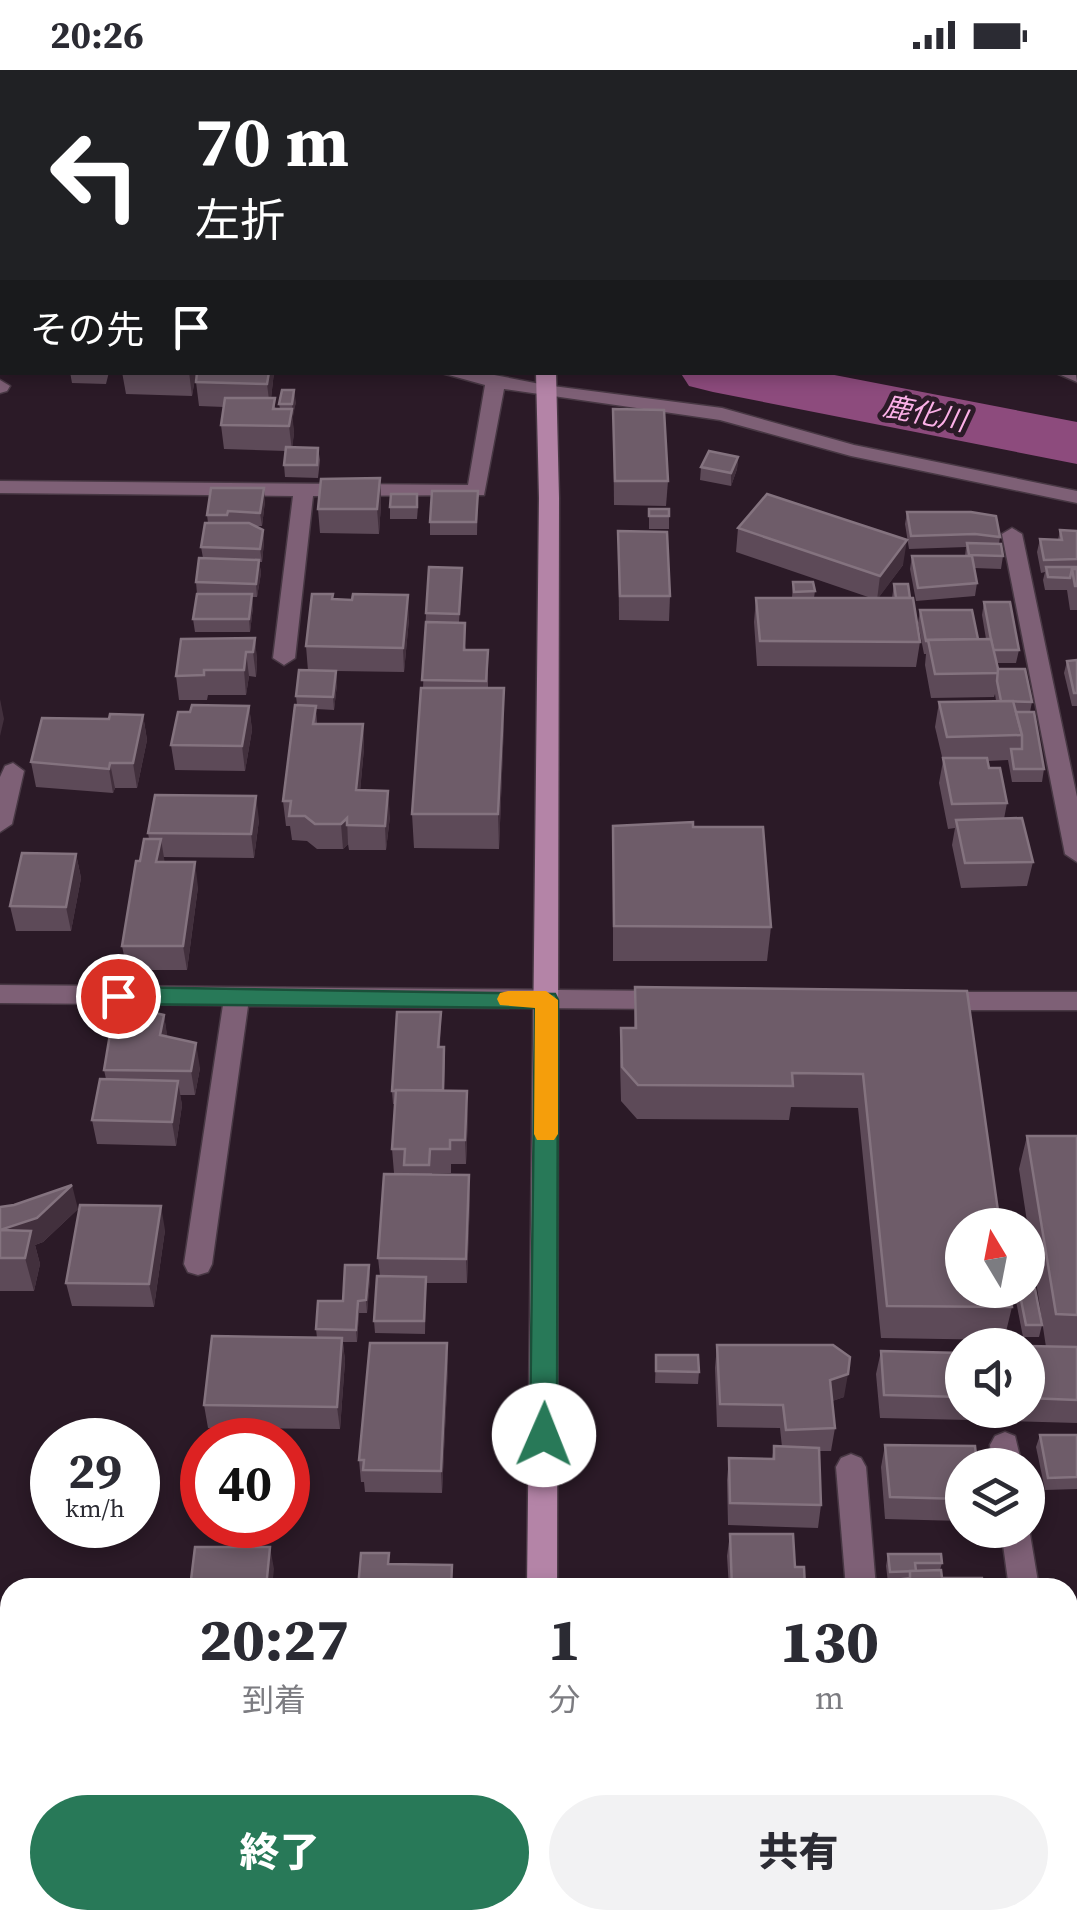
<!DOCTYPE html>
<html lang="ja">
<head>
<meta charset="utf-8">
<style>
  body { margin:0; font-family:"Source Serif 4","Noto Sans JP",serif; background:#f2f2f3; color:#2b2b33; height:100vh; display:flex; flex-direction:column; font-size:38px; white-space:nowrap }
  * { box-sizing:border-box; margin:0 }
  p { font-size:32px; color:#7c7c81 }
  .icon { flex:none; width:55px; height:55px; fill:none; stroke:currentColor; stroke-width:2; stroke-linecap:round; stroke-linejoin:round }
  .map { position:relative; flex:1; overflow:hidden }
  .details { position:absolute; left:0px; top:1508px; width:1078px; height:352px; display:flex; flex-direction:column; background:#fff; border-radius:30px 30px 0 0; box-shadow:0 5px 15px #0003 }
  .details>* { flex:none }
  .banner { position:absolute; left:0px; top:0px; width:1078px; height:305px; box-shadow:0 5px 15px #0003; background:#202124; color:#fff; overflow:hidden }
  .needle { width:65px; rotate:350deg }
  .buttons { position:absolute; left:945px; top:1138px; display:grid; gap:20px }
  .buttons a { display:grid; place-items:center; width:100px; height:100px; border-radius:50%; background:#fff; box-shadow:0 5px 15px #0003; font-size:50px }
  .speed { position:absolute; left:30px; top:1348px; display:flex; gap:20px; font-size:50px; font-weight:700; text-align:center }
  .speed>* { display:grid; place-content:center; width:130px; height:130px; border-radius:50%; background:#fff; box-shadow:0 5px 15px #0003; line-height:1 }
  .speed small { font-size:25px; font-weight:400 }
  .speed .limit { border:15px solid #d22; background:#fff; color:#111 }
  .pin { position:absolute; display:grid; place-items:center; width:85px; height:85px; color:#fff; margin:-42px; border:5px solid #fff; border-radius:50%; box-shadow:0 2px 10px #0007 }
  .me { position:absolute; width:110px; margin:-55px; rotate:1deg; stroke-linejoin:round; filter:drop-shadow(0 0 8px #0008) }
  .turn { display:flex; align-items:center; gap:35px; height:210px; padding:0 30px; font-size:45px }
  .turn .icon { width:130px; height:130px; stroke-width:2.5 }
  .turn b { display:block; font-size:70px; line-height:85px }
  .then { display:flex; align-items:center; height:95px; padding:0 30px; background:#0003; gap:20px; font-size:38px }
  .eta { display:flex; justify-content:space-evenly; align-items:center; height:170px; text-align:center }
  .eta b { font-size:60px; font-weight:800; line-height:70px }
  .button { display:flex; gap:20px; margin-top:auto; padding:20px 30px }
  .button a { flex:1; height:115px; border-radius:60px; background:#287958; color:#fff; font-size:40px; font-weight:800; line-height:115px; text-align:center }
  .button a+a { background:#f2f2f3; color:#2b2b33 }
  .status { display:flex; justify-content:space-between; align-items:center; height:70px; padding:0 50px; background:#fff; direction:ltr }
  .status svg { height:28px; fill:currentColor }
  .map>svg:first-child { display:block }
</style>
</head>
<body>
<div class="status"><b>20:26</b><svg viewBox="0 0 49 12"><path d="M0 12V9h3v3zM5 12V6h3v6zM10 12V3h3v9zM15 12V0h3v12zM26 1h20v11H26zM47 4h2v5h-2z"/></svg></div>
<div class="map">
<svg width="1077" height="1858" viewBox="0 0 1077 1858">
  <rect width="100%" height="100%" fill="#2b1a27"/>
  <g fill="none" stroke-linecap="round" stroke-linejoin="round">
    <g fill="#8d4b7d" fill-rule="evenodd">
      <rect x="0" y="191" width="2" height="38"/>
      <path d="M680,302H819L1077,352V394L713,322L689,316Z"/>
    </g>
    <defs>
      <g id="street">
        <path d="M469,0H501L502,2H471Z"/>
        <rect x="0" y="158" width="2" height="10"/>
        <path d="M0,242L2,243V254H0Z"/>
        <path d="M1075,299L1077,312L1054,302H1075Z"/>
        <path d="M438,302H479L545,315L722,338L854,375L1077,421V433L851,386L720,350L504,319L484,425L313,426L295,588L284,595L273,588L293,426L0,423V411L468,415L485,315Z"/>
        <path d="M0,310L10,316L7,321L0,323Z"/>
        <path d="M1012,458L1022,464L1077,727V792L1065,784L1002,464Z"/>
        <path d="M13,693L24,701L12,754L0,762V707L5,696Z"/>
        <path d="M0,915L665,921L674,923L678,930L674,937L665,939L248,936L212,1194L208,1202L198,1205L188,1202L184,1194L223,935L0,933Z"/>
        <path d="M935,922H1077V940H935L926,938L922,931L926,924Z"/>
        <path d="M1005,1362L1015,1366L1022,1395H992L990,1375L995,1366Z"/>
        <path d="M851,1384L861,1388L866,1397L876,1518H846L836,1397L841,1388Z"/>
        <path d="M1028,1452L1039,1518H1009L1001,1460H1028Z"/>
        <rect x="0" y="1817" width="10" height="34"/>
        <path d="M1068,1838H1077V1858H798L795,1850H1068Z"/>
      </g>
      <g id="secondary">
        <rect x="534" y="0" width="16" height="2"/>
        <path d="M536,302H556L559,428L557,1518H527L539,428Z"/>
        <rect x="520" y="1850" width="34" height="8"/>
      </g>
    </defs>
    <use href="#street" stroke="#483844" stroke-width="3"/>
    <use href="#secondary" stroke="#483844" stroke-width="3"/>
    <use href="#street" fill="#7e6076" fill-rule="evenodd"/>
    <use href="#secondary" fill="#b484a7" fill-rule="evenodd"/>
  </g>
  <g fill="#5d4a58">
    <path d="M636,0H691L690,2H658Z"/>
    <path d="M693,0H735L734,2H693Z"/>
    <path d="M1077,0V44H1075V2Z"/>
    <path d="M0,63H2V127L0,130H2V147H0Z"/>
    <path d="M1075,66L1077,67V170H1075Z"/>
    <path d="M0,254H2V294L0,293Z"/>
    <path d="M70,302H109L106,314L72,313Z"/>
    <path d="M122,302H196L192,326L126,324Z"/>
    <path d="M274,302L271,328L276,339H280L279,334L296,332L292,347L294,363L292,377L318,378L320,390L318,408L285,407L284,395L286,381L224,379L221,355L224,337L199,336L196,312Z"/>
    <path d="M613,339L668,411L666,436L614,435Z"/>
    <path d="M738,387L737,399L731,416L700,410L701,397Z"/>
    <path d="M380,408L381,433L379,464L320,463L318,439Z"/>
    <path d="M478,421L477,465H430V452Z"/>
    <path d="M265,431L262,456H254L263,460L264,472L262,492H259L261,503L257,527H252L253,537L250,562H195L193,549L197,524L196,512L203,488L201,477L208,453L207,445Z"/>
    <path d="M418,436L417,449H390V437Z"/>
    <rect x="649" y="439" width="20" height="20"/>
    <path d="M907,442L1000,467L999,474L1003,486L1001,499L974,498L977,513L975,526L916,531L910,499L912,486H965L966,477L909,479L905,454Z"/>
    <path d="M738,458L903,495L878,528H892L894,514L920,572L916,597L757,596L754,552L756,528H792L793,512L815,521L814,528H871L736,482Z"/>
    <path d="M1060,460L1077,461V540H1070L1067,520H1045L1043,510L1045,502L1041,503L1037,482L1040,469L1058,470Z"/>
    <path d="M618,461L670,526L669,551L619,550Z"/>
    <path d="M462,510L459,552L466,580H488V618L504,653L499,779L414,778L412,744L423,618L426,543Z"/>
    <path d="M333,529L409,549L404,602L336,601L337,614L334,640L316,639L317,654H363L364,678L360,721L390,746L386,780H349L348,774L343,779H317L307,771L292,770L290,756H286L283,731L297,635L296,626L308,601L306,576Z"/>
    <path d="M984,532L1019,580L1016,593H996L998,599L1032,632L1030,642L1044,699L1042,712H1012L1008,690L988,691L989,698L1007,733L1004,749L1033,792L1027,816L961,818L952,775L955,758L948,759L939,713L943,691L935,657L939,632L996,631L995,624L994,627L931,628L925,595L926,584H924L918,553L920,540L978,569H986L982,545Z"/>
    <path d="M255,568L257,592L256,607L249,606L246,625H208L207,630H179L176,606Z"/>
    <path d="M1077,590V636H1072L1064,603L1067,591Z"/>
    <path d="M249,636L252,660L245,701L175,700L171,675L190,642Z"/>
    <path d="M143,645L147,670L137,718H115L113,723L36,717L31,692L109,649Z"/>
    <path d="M259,750L254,788L163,787L164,792L198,817L187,900H127L122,876L140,791L149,769L148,763Z"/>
    <path d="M613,756L693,757L771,857L767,891H613Z"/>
    <path d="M76,784L81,808L71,861H16L10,836Z"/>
    <path d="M635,917L967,921L1012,1237L1004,1270L881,1268L858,1038L791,1037L789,1050L637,1049L621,1031L620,992L621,958H634Z"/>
    <path d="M441,942L440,977L445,989L444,1020L468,1045L466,1094H451V1103H432V1104L470,1128L467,1213H426L425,1264L375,1263L374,1251L380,1206L378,1188L404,1104L394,1103L392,1079L395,1034H393L392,1021Z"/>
    <path d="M164,945L167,967L200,998L195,1025H180L182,1035L176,1076L97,1074L92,1050L106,1009L104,1000Z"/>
    <path d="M1027,1066H1077V1353L1007,1351L1006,1340H1028V1276L1046,1277L1019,1099Z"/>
    <path d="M0,1137L78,1139L43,1172L35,1175L40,1194L34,1221H0Z"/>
    <path d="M165,1160L154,1237L72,1236L66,1213Z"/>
    <path d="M369,1195L370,1208L367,1243H359L357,1272H343L345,1291L340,1359L208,1358L204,1335L317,1268L316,1259L343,1231Z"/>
    <path d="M1019,1220L1042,1255L1039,1267H1023L1016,1231Z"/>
    <path d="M447,1273L448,1296L442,1423L365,1422L364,1412H361L359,1390Z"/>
    <path d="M717,1275L844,1327L832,1331L835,1358L831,1381H819L821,1435L818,1458L728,1455L727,1410L729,1388L772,1389L774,1376L782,1377L780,1358L717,1357L715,1298Z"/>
    <path d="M881,1281L962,1283V1340H971L969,1350L880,1348L876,1304Z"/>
    <path d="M656,1285L699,1302L698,1314L655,1313Z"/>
    <path d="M1040,1365H1077V1419L1045,1420L1036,1377Z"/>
    <path d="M885,1375L962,1395V1451L885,1449L881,1397Z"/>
    <path d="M730,1464L795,1497L805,1518H729L727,1486Z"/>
    <path d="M888,1484L942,1493L940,1500L942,1508L984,1518H900L901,1513H888L886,1496Z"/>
  </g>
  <g fill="#42303d">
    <path d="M0,90L2,104V127L0,130Z"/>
    <path d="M189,302H196L192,326Z"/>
    <path d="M269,302H274L270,338L267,314Z"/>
    <path d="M294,320L296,332L293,347L292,334Z"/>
    <path d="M292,339L294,363L292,381L289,356Z"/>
    <path d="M738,387L737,399L731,416V403Z"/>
    <path d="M380,408L381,433L379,464L377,439Z"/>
    <path d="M264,418L265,431L262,456L260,443Z"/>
    <path d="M263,460L264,472L262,492L260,479Z"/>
    <path d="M907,470L903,495L877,530L880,506Z"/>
    <path d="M259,490L261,503L257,527L256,514Z"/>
    <path d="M252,524L253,537L250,562L249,549Z"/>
    <path d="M408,525L409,549L404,602L403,578Z"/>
    <path d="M255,568L257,592L256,607L253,582Z"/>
    <path d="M246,582L249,606L246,625L244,600Z"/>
    <path d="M336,601L337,614L334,640L333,627Z"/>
    <path d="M504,618V653L499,779L498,744Z"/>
    <path d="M0,629L4,649L0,666Z"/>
    <path d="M249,636L252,660L245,701L242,676Z"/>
    <path d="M143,645L147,670L137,718L133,693Z"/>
    <path d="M363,654L364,678L358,745L356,720Z"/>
    <path d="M110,693L115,718L113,723L109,699Z"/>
    <path d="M388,721L390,746L386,780L385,756Z"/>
    <path d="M256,726L259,750L254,788L251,764Z"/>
    <path d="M347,748L348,774L343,779L341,754Z"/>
    <path d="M161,769L165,794L156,792Z"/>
    <path d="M76,784L81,808L71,861L66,837Z"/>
    <path d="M195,792L198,817L187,900L183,876Z"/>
    <path d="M164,945L168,970L160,965Z"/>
    <path d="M196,973L200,998L195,1025L191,1001Z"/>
    <path d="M178,1011L182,1035L176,1076L172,1052Z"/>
    <path d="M467,1021L468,1045L466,1094L465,1070Z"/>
    <path d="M469,1105L470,1128L467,1213L466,1189Z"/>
    <path d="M72,1115L78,1139L43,1172L35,1175L40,1194L34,1221L25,1188L0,1161Z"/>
    <path d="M161,1136L165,1160L154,1237L149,1214Z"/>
    <path d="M369,1195L370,1208L367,1243L366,1230Z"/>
    <path d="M358,1231L359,1243L357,1272L356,1260Z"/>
    <path d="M342,1268L345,1291L340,1359L337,1337Z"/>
    <path d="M447,1273L448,1296L442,1423L441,1401Z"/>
    <path d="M848,1304L844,1327L827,1333L830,1310Z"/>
    <path d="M270,1477L274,1499L272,1518H266Z"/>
  </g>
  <g fill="#6e5c69" stroke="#84737f" stroke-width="2.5">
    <path d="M116,0H166L164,2H115Z"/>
    <path d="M232,0H274L289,2H230Z"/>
    <path d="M292,0H452L451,2H291Z"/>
    <path d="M786,0H842L841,2H785Z"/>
    <path d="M1060,0H1077V21H1075V2H1060Z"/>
    <rect x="0" y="63" width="2" height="27"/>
    <path d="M1075,66L1077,67V95H1075Z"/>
    <rect x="1075" y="100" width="2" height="18"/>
    <rect x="1075" y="120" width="2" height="26"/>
    <rect x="1075" y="230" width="2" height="24"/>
    <path d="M0,254H2L1,270H0Z"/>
    <path d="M197,302H269L267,314L196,312Z"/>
    <path d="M282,320H294L292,334H279Z"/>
    <path d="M225,328H275L273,339H292L289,356L221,355Z"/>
    <path d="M613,339L664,340L668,411H615Z"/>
    <path d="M286,377L318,378L317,395H284Z"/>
    <path d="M709,381L738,387L731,403L701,397Z"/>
    <path d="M380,408L377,439H318L321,409Z"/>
    <path d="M211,418H264L260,443L228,441L227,445H207Z"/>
    <path d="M432,421H478L476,452H430Z"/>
    <path d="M391,424H417V437H390Z"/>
    <path d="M767,424L907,470L880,506L738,458Z"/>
    <rect x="649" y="439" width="20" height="7"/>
    <path d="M907,442H971L996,446L1000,467L975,464L911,466Z"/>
    <path d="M205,453H249L263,460L260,479L201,477Z"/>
    <path d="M1060,460L1077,461V489L1044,490L1040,469L1062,470Z"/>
    <path d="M618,461L667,462L670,526H620Z"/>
    <path d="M967,473L1001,474L1003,486L969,485Z"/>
    <path d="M912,486H972L977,513L918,518Z"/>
    <path d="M199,488L259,490L256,514L196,512Z"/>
    <path d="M429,497L462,498L459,544L426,543Z"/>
    <path d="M1046,497H1077V499H1072L1070,508L1048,507Z"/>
    <path d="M1072,499H1077V516H1075Z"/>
    <path d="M793,512H813L815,521L794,522Z"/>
    <path d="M894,514H908L910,528H896Z"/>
    <path d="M197,524H252L249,549H193Z"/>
    <path d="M312,524H333L332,529L352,530L353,524L408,525L403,578L306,576Z"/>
    <path d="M756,528H913L920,572L760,571Z"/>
    <path d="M984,532H1010L1019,580H993Z"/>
    <path d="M920,540H972L978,569L928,570L929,571H926Z"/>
    <path d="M426,552L465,553L464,580H488L486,611L422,610Z"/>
    <path d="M255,568L253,582H246L244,600H204V605L176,606L181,569Z"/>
    <path d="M991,569L999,603L935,604L928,570Z"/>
    <path d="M1077,590V623H1074L1067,591Z"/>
    <path d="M998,599H1025L1032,632L1001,631L997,611Z"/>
    <path d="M299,600L336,601L333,627L296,626Z"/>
    <path d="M421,618H504L498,744H412Z"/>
    <path d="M1013,631L1022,665L947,667L939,632Z"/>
    <path d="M192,635L249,636L242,676L171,675L178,642H190Z"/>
    <path d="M295,635L316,636L313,654H363L356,720L388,721L385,756L347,755V748L341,754H315L305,746H289L291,731H283Z"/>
    <path d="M1016,642H1034L1044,699H1014L1011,679H1022V665Z"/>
    <path d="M110,644L143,645L133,693H110L109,699L31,692L42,648L109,649Z"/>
    <path d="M943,688H987L989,698H1000L1007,733L952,734Z"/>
    <path d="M155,725L256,726L251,764L148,763Z"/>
    <path d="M1022,748L1033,792L965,793L956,750Z"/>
    <path d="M693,752V757H763L771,857L614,856L613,756Z"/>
    <path d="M144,769H161L156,792H195L183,876H122L136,791H140Z"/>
    <path d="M22,783L76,784L66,837L10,836Z"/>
    <path d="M635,917L967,921L1000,1155H962V1220H1010L1012,1237L887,1236L863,1004L792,1003L793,1016L638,1015L622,997L621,958H636Z"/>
    <path d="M115,934L164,945L160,965L196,973L191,1001L104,1000Z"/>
    <path d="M397,942H441L438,977H444L443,1020L392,1021Z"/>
    <path d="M100,1009L178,1011L172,1052L92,1050Z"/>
    <path d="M396,1020L467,1021L465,1070H450V1079H430L429,1095H404L405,1079H392Z"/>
    <path d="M1027,1066H1077V1245L1056,1244Z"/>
    <path d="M384,1104L469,1105L466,1189L378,1188Z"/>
    <path d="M72,1115L37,1148L0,1160V1137L14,1135Z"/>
    <path d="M80,1135L161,1136L149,1214L66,1213Z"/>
    <path d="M0,1160L31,1161L25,1188H0Z"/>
    <path d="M345,1195H369L366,1230L358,1231L356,1260L316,1259L318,1231H343Z"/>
    <path d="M377,1206L426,1207L424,1251H374Z"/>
    <path d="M1035,1219L1042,1255H1026L1019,1220Z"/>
    <path d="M212,1266L342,1268L337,1337L204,1335Z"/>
    <path d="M370,1273H447L441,1401L363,1400L364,1390H359Z"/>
    <path d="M717,1275H833L850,1287L848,1304L830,1310L835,1358L786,1360L783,1335L720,1334Z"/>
    <path d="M1028,1276L1077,1277V1330L1028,1328Z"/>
    <path d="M881,1281L962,1283V1327L884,1325Z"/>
    <path d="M656,1285H698L699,1302L656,1301Z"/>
    <path d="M1040,1365H1077V1407L1048,1408Z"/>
    <path d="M885,1375L975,1376L977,1395H962V1429L890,1427Z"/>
    <path d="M774,1376L819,1378L821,1435L730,1433L729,1388L774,1389Z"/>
    <path d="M730,1464H793L795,1497H804L805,1518H732Z"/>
    <path d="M195,1477H270L266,1518H190Z"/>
    <path d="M361,1483H389L388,1494L452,1495L451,1518H358Z"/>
    <path d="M888,1484H941L942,1493H915L916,1501L890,1502Z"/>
    <path d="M941,1500L942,1508H982L984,1518H903L902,1509L910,1508V1501Z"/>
    <path d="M133,1853L276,1854V1858H132Z"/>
  </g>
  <path fill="#287958" stroke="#1a4f39" stroke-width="2.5" d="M118,917L555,924L558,930L557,1365L553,1373L544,1377L534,1373L530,1365L535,938L118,934L107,926Z"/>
  <path fill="#f59e0b" d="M508,921H546L558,930V1064L554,1070H537L534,1064L535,938L500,935L497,929L500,923Z"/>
  <g text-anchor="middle" stroke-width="10" stroke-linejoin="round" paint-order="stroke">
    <g font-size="28" font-style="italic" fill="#fbb0e7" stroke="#2b1a27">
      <text transform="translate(925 343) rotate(11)" y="10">鹿化川</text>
    </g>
  </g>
</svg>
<div class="buttons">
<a><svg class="needle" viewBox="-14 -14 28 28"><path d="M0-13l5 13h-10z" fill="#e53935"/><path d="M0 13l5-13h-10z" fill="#7c7c81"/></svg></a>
<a><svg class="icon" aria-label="sound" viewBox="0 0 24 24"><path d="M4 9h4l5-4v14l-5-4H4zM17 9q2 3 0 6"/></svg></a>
<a><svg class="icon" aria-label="layers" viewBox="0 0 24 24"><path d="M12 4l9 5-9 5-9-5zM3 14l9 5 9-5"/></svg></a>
</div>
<div class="speed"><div>29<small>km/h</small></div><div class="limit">40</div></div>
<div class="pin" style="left:118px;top:926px;background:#d93025"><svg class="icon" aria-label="arrive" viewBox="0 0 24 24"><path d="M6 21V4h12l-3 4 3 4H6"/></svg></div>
<svg class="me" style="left:544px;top:1365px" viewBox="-20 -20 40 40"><circle r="19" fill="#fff"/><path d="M0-13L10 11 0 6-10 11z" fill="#287958"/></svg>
<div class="banner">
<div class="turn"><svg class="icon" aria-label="left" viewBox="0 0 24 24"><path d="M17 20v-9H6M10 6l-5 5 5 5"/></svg><div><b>70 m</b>左折</div></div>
<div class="then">その先<svg class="icon" aria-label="arrive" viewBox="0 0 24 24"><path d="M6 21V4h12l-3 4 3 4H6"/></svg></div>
</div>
<section class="details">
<div class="eta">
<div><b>20:27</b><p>到着</p></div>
<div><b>1</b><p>分</p></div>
<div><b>130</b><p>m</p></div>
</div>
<div class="button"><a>終了</a><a>共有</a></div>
</section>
</div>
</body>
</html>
